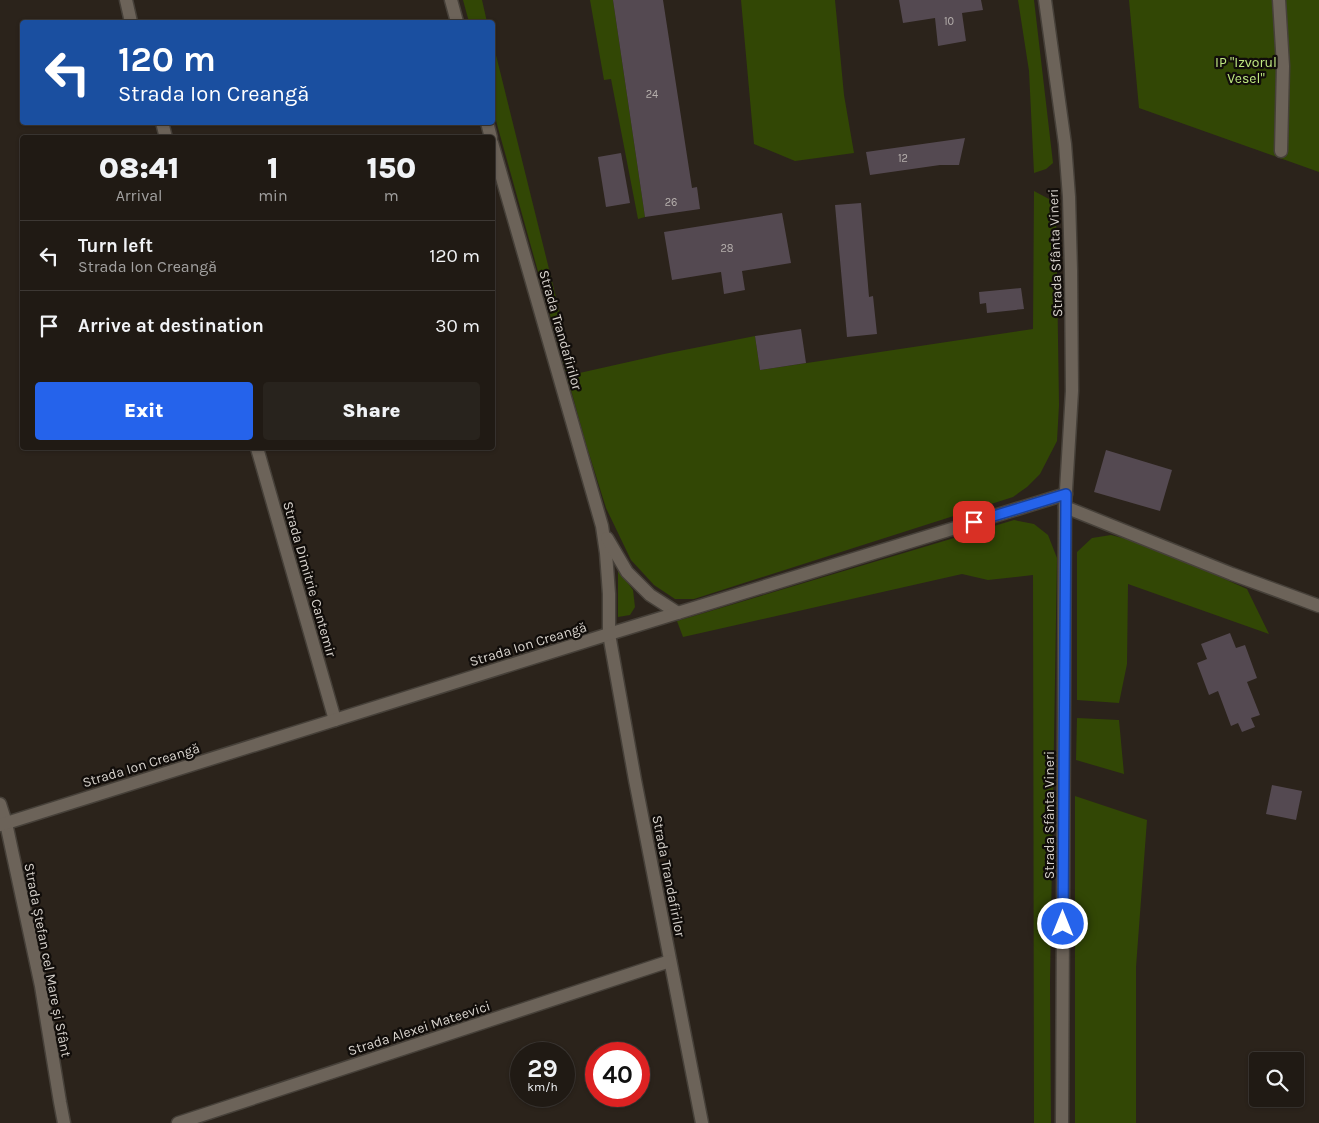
<!DOCTYPE html>
<html lang="en">
<head>
<meta charset="utf-8">
<style>
  body { margin:0; font-family:Karla,sans-serif; background:#28231d; color:#f1f3f6; height:100vh; display:flex; flex-direction:column; font-size:19px; white-space:nowrap }
  * { box-sizing:border-box; margin:0 }
  p { font-size:16px; color:#a2a1a0 }
  .icon { flex:none; width:28px; height:28px; fill:none; stroke:currentColor; stroke-width:2; stroke-linecap:round; stroke-linejoin:round }
  .map { position:relative; flex:1; overflow:hidden }
  .details { position:absolute; left:20px; top:135px; width:475px; height:315px; display:flex; flex-direction:column; background:#201a14; border-radius:5px; box-shadow:0 1px 4px #0004,0 0 0 1px #3d3834 }
  .details>* { flex:none }
  .banner { position:absolute; left:20px; top:20px; width:475px; height:105px; border-radius:5px; box-shadow:0 1px 4px #0004,0 0 0 1px #3d3834; background:#1a4fa0; color:#fff; overflow:hidden }
  .buttons { position:absolute; left:1249px; top:1052px; display:grid; gap:10px }
  .buttons a { display:grid; place-items:center; width:55px; height:55px; border-radius:5px; background:#201a14; box-shadow:0 1px 4px #0004,0 0 0 1px #3d3834; font-size:25px }
  .speed { position:absolute; left:510px; top:1042px; display:flex; gap:10px; font-size:25px; font-weight:700; text-align:center }
  .speed>* { display:grid; place-content:center; width:65px; height:65px; border-radius:50%; background:#201a14; box-shadow:0 1px 4px #0004,0 0 0 1px #3d3834; line-height:1 }
  .speed small { font-size:12px; font-weight:400 }
  .speed .limit { border:8px solid #d22; background:#fff; color:#111 }
  .pin { position:absolute; display:grid; place-items:center; width:42px; height:42px; color:#fff; margin:-21px; border-radius:10px; box-shadow:0 2px 8px #0006 }
  .me { position:absolute; width:55px; margin:-28px; rotate:0deg; stroke-linejoin:round; filter:drop-shadow(0 0 4px #0008) }
  .turn { display:flex; align-items:center; gap:18px; height:105px; padding:0 15px; font-size:22px }
  .turn .icon { width:65px; height:65px; stroke-width:2.5 }
  .turn b { display:block; font-size:35px; line-height:42px }
  .eta { display:flex; justify-content:space-evenly; align-items:center; height:85px; text-align:center }
  .eta b { font-size:30px; font-weight:800; line-height:35px }
  .cta { display:flex; gap:10px; margin-top:auto; padding:10px 15px }
  .cta a { flex:1; height:58px; border-radius:5px; background:#2563eb; color:#fff; font-size:20px; font-weight:800; line-height:58px; text-align:center }
  .cta a+a { background:#28231d; color:#f1f3f6 }
  ul { padding:0; list-style:none }
  li { display:flex; align-items:center; gap:15px; height:70px; padding:0 15px; border-top:1px solid #3d3834 }
  li div { flex:1 }
  li b { display:block; font-size:19px }
  li em { font-style:normal }
  .map>svg:first-child { display:block }
</style>
</head>
<body>
<div class="map">
<svg width="1319" height="1123" viewBox="0 0 1319 1123">
  <rect width="100%" height="100%" fill="#2b231b"/>
  <g fill="#324705">
    <path d="M463,0H482L487,22H469Z"/>
    <path d="M590,0H613L645,217L638,219L611,79L604,80Z"/>
    <path d="M741,0H835L844,95L854,153L795,161L754,144Z"/>
    <path d="M1018,0H1034L1053,163L1046,169L1034,173L1029,71Z"/>
    <path d="M1129,0H1319V172L1139,108Z"/>
    <path d="M493,43L575,374L664,354L755,336L760,370L1033,329L1034,191L1049,199L1056,207L1059,405L1057,441L1040,474L1027,487L1013,497L694,599H675L654,585L631,560L606,508L586,444L493,110Z"/>
    <path d="M1014,520L1034,524L1048,535L1057,558L1050,981L1051,1123H1034L1033,575L988,580L962,574L683,637L677,621Z"/>
    <path d="M1111,535L1146,544L1247,589L1269,634L1128,584L1127,664L1119,703L1077,700V552L1092,538Z"/>
    <path d="M618,570L633,590L635,607L630,615L618,617Z"/>
    <path d="M1077,718L1119,720L1124,774L1076,760Z"/>
    <path d="M1075,796L1147,820L1136,967V1123H1075Z"/>
  </g>
  <g fill="#544951">
    <path d="M613,0H663L692,188L697,187L700,209L645,217Z"/>
    <path d="M899,0H981L983,10L962,13L966,41L938,46L935,18L903,23Z"/>
    <path d="M965,138L959,165H940L870,175L866,152Z"/>
    <path d="M621,153L630,203L606,207L598,157Z"/>
    <path d="M861,203L869,297L873,296L877,334L847,337L835,205Z"/>
    <path d="M782,213L791,263L742,271L745,290L724,294L721,272L672,280L664,232Z"/>
    <path d="M1021,288L1024,309L987,313L986,303L980,304L979,292Z"/>
    <path d="M801,329L806,363L760,370L755,336Z"/>
    <path d="M1106,450L1172,470L1160,511L1094,492Z"/>
    <path d="M1230,633L1236,648L1245,645L1257,678L1247,682L1260,715L1251,718L1255,727L1242,732L1238,723L1231,726L1218,691L1209,695L1197,663L1207,659L1201,644Z"/>
    <path d="M1272,785L1302,791L1296,820L1266,814Z"/>
  </g>
  <g fill="none" stroke-linecap="round" stroke-linejoin="round">
    <defs>
      <g id="minor">
        <path d="M126,0L131,22"/>
        <path d="M451,0L457,22"/>
        <path d="M1045,0L1065,144L1069,197L1071,271L1072,391L1065,507L1062,1123"/>
        <path d="M1279,0L1283,66L1281,151"/>
        <path d="M162,122L166,138"/>
        <path d="M487,122L491,138"/>
        <path d="M492,143L602,526L606,553L609,594V634L635,780L702,1123"/>
        <path d="M257,448L335,720"/>
        <path d="M1065,507L1232,574L1319,606"/>
        <path d="M607,538L627,572L650,595L678,613"/>
        <path d="M0,804L6,823L41,986L60,1102L64,1123"/>
        <path d="M0,825L609,634L1066,494"/>
        <path d="M178,1123L670,961"/>
      </g>
    </defs>
    <use href="#minor" stroke="#464039" stroke-width="15"/>
    <use href="#minor" stroke="#6c6359" stroke-width="12"/>
  </g>
  <g fill="none" stroke-linecap="round" stroke-linejoin="round">
    <defs>
      <path id="route" d="M974,522L1066,494L1063,924"/>
    </defs>
    <use href="#route" stroke="#184099" stroke-width="12"/>
    <use href="#route" stroke="#2563eb" stroke-width="9"/>
  </g>
  <g text-anchor="middle" stroke-width="4.5" stroke-linejoin="round" paint-order="stroke">
    <g font-size="11" fill="#b6b0ad">
      <text x="949" y="25">10</text>
      <text x="652" y="98">24</text>
      <text x="903" y="162">12</text>
      <text x="671" y="206">26</text>
      <text x="727" y="252">28</text>
    </g>
    <g font-size="14" fill="#bfe881" stroke="#110d0a">
      <text x="1246" y="67">IP "Izvorul<tspan x="1246" dy="16">Vesel"</tspan></text>
    </g>
    <g font-size="14" fill="#d7d2cc" stroke="#110d0a">
      <text transform="translate(1055 253) rotate(-92)" y="5">Strada Sfânta Vineri</text>
      <text transform="translate(561 330) rotate(74)" y="5">Strada Trandafirilor</text>
      <text transform="translate(310 579) rotate(74)" y="5">Strada Dimitrie Cantemir</text>
      <text transform="translate(528 644) rotate(-17)" y="5">Strada Ion Creangă</text>
      <text transform="translate(141 765) rotate(-17)" y="5">Strada Ion Creangă</text>
      <text transform="translate(1049 815) rotate(-90)" y="5">Strada Sfânta Vineri</text>
      <text transform="translate(669 876) rotate(79)" y="5">Strada Trandafirilor</text>
      <text transform="translate(48 960) rotate(79)" y="5">Strada Ștefan cel Mare și Sfânt</text>
      <text transform="translate(419 1028) rotate(-18)" y="5">Strada Alexei Mateevici</text>
    </g>
  </g>
</svg>
<div class="buttons">
<a><svg class="icon" aria-label="search" viewBox="0 0 24 24"><circle cx="10" cy="10" r="6"/><path d="M15 15l6 6"/></svg></a>
</div>
<div class="speed"><div>29<small>km/h</small></div><div class="limit">40</div></div>
<div class="pin" style="left:974px;top:522px;background:#d93025"><svg class="icon" aria-label="arrive" viewBox="0 0 24 24"><path d="M6 21V4h12l-3 4 3 4H6"/></svg></div>
<svg class="me" style="left:1063px;top:924px" viewBox="-20 -20 40 40"><circle r="17" fill="#2563eb" stroke="#fff" stroke-width="3"/><path d="M0-11L8 9 0 5-8 9z" fill="#fff"/></svg>
<div class="banner">
<div class="turn"><svg class="icon" aria-label="left" viewBox="0 0 24 24"><path d="M17 20v-9H6M10 6l-5 5 5 5"/></svg><div><b>120 m</b>Strada Ion Creangă</div></div>
</div>
<section class="details">
<div class="eta">
<div><b>08:41</b><p>Arrival</p></div>
<div><b>1</b><p>min</p></div>
<div><b>150</b><p>m</p></div>
</div>
<ul>
<li><svg class="icon" aria-label="left" viewBox="0 0 24 24"><path d="M17 20v-9H6M10 6l-5 5 5 5"/></svg><div><b>Turn left</b><p>Strada Ion Creangă</p></div><em>120 m</em></li>
<li><svg class="icon" aria-label="arrive" viewBox="0 0 24 24"><path d="M6 21V4h12l-3 4 3 4H6"/></svg><div><b>Arrive at destination</b></div><em>30 m</em></li>
</ul>
<div class="cta"><a>Exit</a><a>Share</a></div>
</section>
</div>
</body>
</html>
